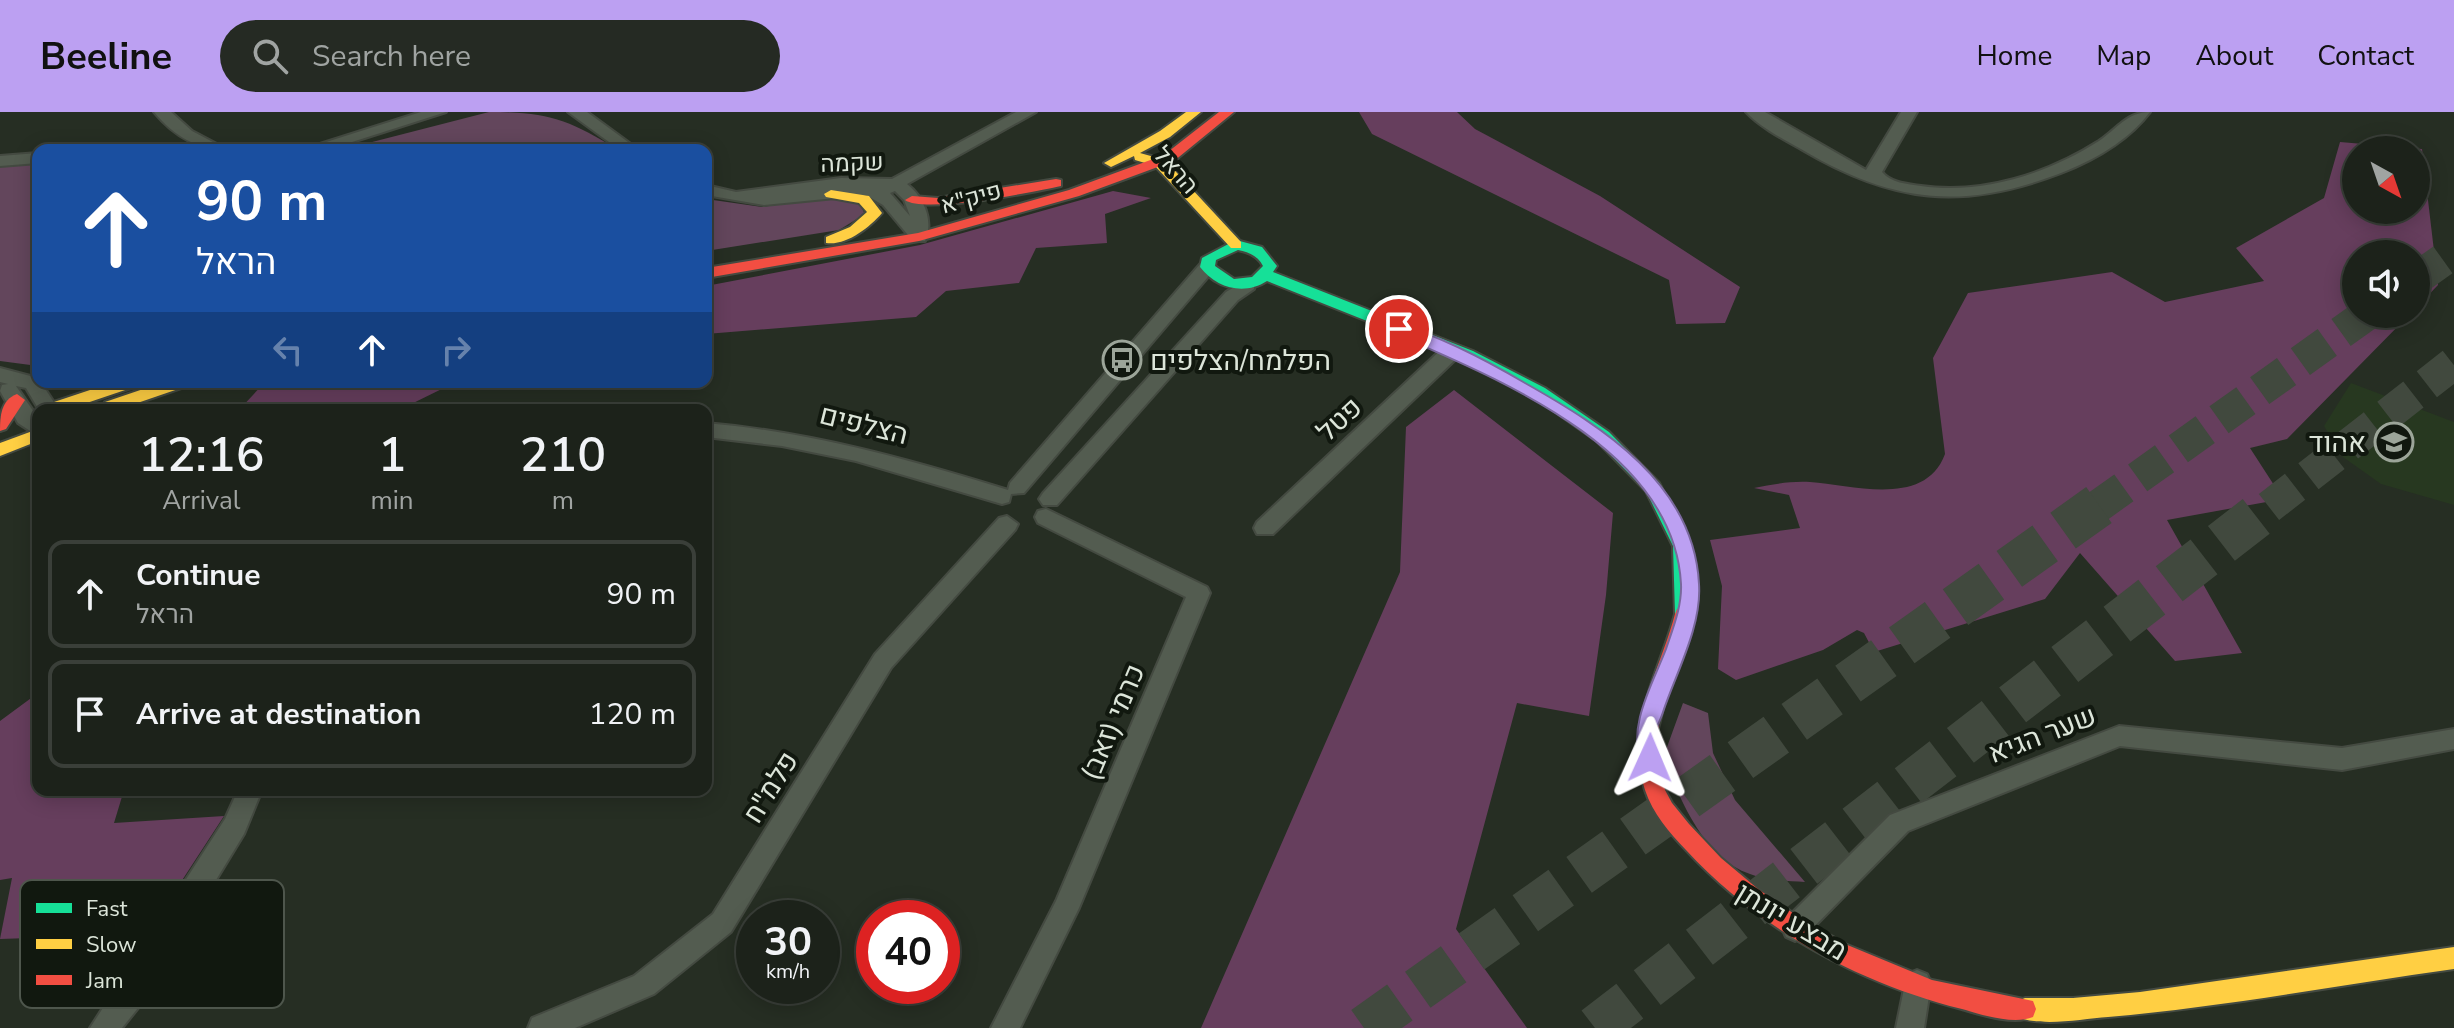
<!DOCTYPE html>
<html lang="en">
<head>
<meta charset="utf-8">
<style>
  body { margin:0; font-family:"Nunito Sans",Heebo,sans-serif; background:#252a23; color:#f1f3f6; height:100vh; display:flex; flex-direction:column; font-size:30px; white-space:nowrap }
  * { box-sizing:border-box; margin:0 }
  p { font-size:26px; color:#a0a4a2 }
  .icon { flex:none; width:44px; height:44px; fill:none; stroke:currentColor; stroke-width:2; stroke-linecap:round; stroke-linejoin:round }
  .map { position:relative; flex:1; overflow:hidden }
  .drawer { position:absolute; left:32px; top:292px; width:680px; height:392px; display:flex; flex-direction:column; background:#1c221a; border-radius:16px; box-shadow:0 4px 20px #0003,0 0 0 2px #3a3f39 }
  .drawer>* { flex:none }
  .top-card { position:absolute; left:32px; top:32px; width:680px; height:244px; border-radius:16px; box-shadow:0 4px 20px #0003,0 0 0 2px #3a3f39; background:#1a4fa0; color:#fff; overflow:hidden }
  .needle { width:52px; rotate:140deg }
  .buttons { position:absolute; left:2342px; top:24px; display:grid; gap:16px }
  .buttons a { display:grid; place-items:center; width:88px; height:88px; border-radius:50%; background:#1c221a; box-shadow:0 4px 20px #0003,0 0 0 2px #3a3f39; font-size:40px }
  .speed { position:absolute; left:736px; top:788px; display:flex; gap:16px; font-size:40px; font-weight:700; text-align:center }
  .speed>* { display:grid; place-content:center; width:104px; height:104px; border-radius:50%; background:#1c221a; box-shadow:0 4px 20px #0003,0 0 0 2px #3a3f39; line-height:1 }
  .speed small { font-size:20px; font-weight:400 }
  .speed .limit { border:12px solid #d22; background:#fff; color:#111 }
  .pin { position:absolute; display:grid; place-items:center; width:68px; height:68px; color:#fff; margin:-34px; border:4px solid #fff; border-radius:50%; box-shadow:0 2px 8px #0007 }
  .me { position:absolute; width:88px; margin:-44px; rotate:1deg; stroke-linejoin:round; filter:drop-shadow(0 0 6px #0008) }
  .turn { display:flex; align-items:center; gap:28px; height:168px; padding:0 32px; font-size:36px }
  .turn .icon { width:104px; height:104px; stroke-width:2.5 }
  .turn b { display:block; font-size:56px; line-height:68px }
  .lanes { display:flex; align-items:center; height:76px; padding:0 32px; background:#0003; justify-content:center; gap:40px; direction:ltr }
  .lanes .off { opacity:.35 }
  .eta { display:flex; justify-content:space-evenly; align-items:center; height:136px; text-align:center }
  .eta b { font-size:48px; font-weight:600; line-height:56px }
  ul { padding:0; list-style:none }
  li { display:flex; align-items:center; gap:24px; height:108px; margin:0 16px 12px; padding:0 16px; border:4px solid #3a3f39; border-radius:16px }
  li div { flex:1 }
  li b { display:block; font-size:30px }
  li em { font-style:normal }
  header { display:flex; align-items:center; gap:48px; box-sizing:border-box; height:112px; padding:0 40px; background:#bca0f2; color:#111 }
  header strong { font-size:38px }
  nav { display:flex; gap:44px; margin-inline-start:auto; font-size:28px }
  .search { width:560px; height:72px; background:#252a23; display:flex; align-items:center; gap:20px; box-sizing:border-box; padding:0 28px; border-radius:44px; color:#a0a4a2; font-size:30px }
  .map>svg:first-child { display:block }
</style>
</head>
<body>
<header>
<strong>Beeline</strong>
<div class="search"><svg class="icon" aria-label="search" viewBox="0 0 24 24"><circle cx="10" cy="10" r="6"/><path d="M15 15l6 6"/></svg>Search here</div>
<nav><a>Home</a><a>Map</a><a>About</a><a>Contact</a></nav>
</header>
<div class="map">
<svg width="2454" height="916" viewBox="0 0 2454 916">
  <rect width="100%" height="100%" fill="#262e23"/>
  <path fill="#273820" d="M2351,271L2454,310V393L2381,372L2343,345L2324,314Z"/>
  <g fill="#63465c">
    <path d="M489,0C548,0 568,7 618,38H341Z"/>
    <path d="M38,49V254L0,249V51Z"/>
    <path d="M831,85L859,91L865,102L839,118L706,139V87L762,95Z"/>
    <path d="M1683,591L1708,601L1713,641L1735,688L1805,770C1787,769 1767,769 1750,762C1703,746 1681,688 1663,646Z"/>
  </g>
  <g fill="#663e5d" fill-rule="evenodd">
    <path d="M1359,0H1457L1475,17L1600,84L1740,175L1725,211L1676,212L1669,168L1372,22Z"/>
    <path d="M2340,30L2422,37L2438,173L2416,196V142H2356V202H2410L2287,327L2250,336L2283,387L2167,408L2242,541L2175,549L2080,441L2045,487L1874,540L1864,521L1857,518L1823,538L1736,568L1718,557L1722,474L1710,428L1800,416L1789,383L1754,376C1773,372 1791,369 1810,370C1853,373 1925,396 1945,342L1933,246L1968,181L2112,160L2165,190L2264,169L2236,136L2324,86ZM2356,38H2416V98H2356Z"/>
    <path d="M1113,79L1151,86L1105,102L1107,131L1036,136L1019,171L946,179L916,205L706,222V174L920,133Z"/>
    <path d="M265,270H456L399,298H239Z"/>
    <path d="M1454,278L1613,401L1606,483L1589,604L1517,591L1456,817L1527,916H1201L1400,460L1406,315Z"/>
    <path d="M38,581V678H124L114,711L224,704L147,822L0,827L12,766L0,768V609Z"/>
  </g>
  <g fill="none" stroke-linecap="round" stroke-linejoin="round">
    <g stroke="#41493e" stroke-width="33" stroke-dasharray="33 17" stroke-linecap="butt">
      <path d="M2416,167L2454,140"/>
      <path d="M2097,395L2367,202"/>
      <path d="M2269,395L2454,251"/>
    </g>
    <g stroke="#41493e" stroke-width="44" stroke-dasharray="44 22" stroke-linecap="butt">
      <path d="M1364,916L2099,393"/>
      <path d="M1595,916L2271,393"/>
    </g>
    <defs>
      <g id="street">
        <path d="M154,0H171L192,19L228,38C197,38 174,24 154,0Z"/>
        <path d="M421,0H446L327,38H301Z"/>
        <path d="M568,0H587L639,38H620Z"/>
        <path d="M1016,0H1036L907,72C924,85 934,109 925,129H913L883,93L866,83L764,93L706,83V73L736,80L841,66L892,67ZM895,79L904,88L910,104L890,81Z"/>
        <path d="M1746,0H1765L1866,58L1901,0H1917L1882,60C1891,71 1907,72 1921,74C1982,83 2047,62 2099,29C2117,17 2127,0 2150,0C2128,29 2094,48 2061,61C1962,99 1892,91 1801,37C1783,27 1760,15 1746,0Z"/>
        <path d="M38,41V51L0,54V44Z"/>
        <path d="M1207,149L1216,155L1213,159L1024,381L1011,382L1009,390L1002,392L856,349L782,334L706,325V311C810,320 908,347 1008,378L1010,371L1201,151Z"/>
        <path d="M1248,167L1254,169V177L1238,188L1057,393H1043L1039,387L1043,381L1226,180Z"/>
        <path d="M1452,233L1459,234L1462,239L1459,244L1273,422H1257L1254,416L1257,410L1445,234Z"/>
        <path d="M0,256L38,266L59,298H39L26,276L16,274L38,306V324L18,311L0,279L2,273L8,272L0,270Z"/>
        <path d="M1046,397L1207,475L1210,481L1079,796L1020,916H991L1056,789L1186,485L1038,411L1035,405L1038,399Z"/>
        <path d="M1007,404L1018,412L1015,418L891,556L731,820L654,882L575,916H528L532,906L634,864L713,802L875,542L999,406Z"/>
        <path d="M2119,614L2342,636L2454,617V637L2342,658L2120,634L1908,719L1804,825L1795,829L1786,825L1782,816L1786,807L1890,703Z"/>
        <path d="M238,678H262L244,722L138,896L122,916H90L225,707Z"/>
        <path d="M1917,858L1927,862L1931,871L1924,916H1896L1907,862Z"/>
      </g>
      <path id="fast" d="M1236,128L1262,135L1277,154L1273,160L1473,239L1545,276L1609,320L1659,371L1691,434L1693,502L1691,507H1677L1675,502L1673,434L1646,379L1597,329L1533,284L1462,247L1267,169C1244,184 1216,176 1200,155L1202,146ZM1238,138C1249,140 1258,144 1263,154L1252,165L1234,167L1215,154L1216,148Z"/>
      <g id="slow">
        <path d="M1186,0H1201L1170,25L1140,41L1165,48L1241,130V136H1231L1155,54L1135,48L1134,44L1111,55L1104,51L1160,19Z"/>
        <path d="M831,78L869,84L882,101C869,116 846,134 826,131V125L850,115L867,100L859,91L826,85L824,82Z"/>
        <path d="M114,270H139L137,274L66,298H40L42,294Z"/>
        <path d="M164,270H189L187,274L117,298H105L103,294L105,290Z"/>
        <path d="M38,317V329L0,344V331Z"/>
        <path d="M2454,835V857C2339,873 2224,895 2108,905C2081,907 2043,915 2017,905L2014,897L2017,889L2025,886H2073L2140,880Z"/>
      </g>
      <g id="jam">
        <path d="M1219,0H1234L1174,49L1079,84L919,129L706,166V156L918,121L1069,78L1164,43Z"/>
        <path d="M1056,67L1061,68V74C1034,80 924,102 905,88L912,84L938,86Z"/>
        <path d="M17,282L25,288L6,317L0,319C0,304 1,288 17,282Z"/>
        <path d="M1684,495L1691,497L1693,502L1665,588L1657,621L1658,643L1665,678L1672,691L1689,712L1721,746L1758,777L1800,806L1845,832L1932,868L2033,889L2036,897L2033,905C2014,913 1982,903 1962,897C1858,871 1759,817 1686,738C1669,720 1653,702 1645,678C1624,614 1659,562 1675,502L1677,497Z"/>
      </g>
    </defs>
    <use href="#street" stroke="#444a41" stroke-width="4"/>
    <use href="#fast" stroke="#444a41" stroke-width="4"/>
    <use href="#slow" stroke="#444a41" stroke-width="4"/>
    <use href="#jam" stroke="#444a41" stroke-width="4"/>
    <use href="#street" fill="#535c50" fill-rule="evenodd"/>
    <use href="#fast" fill="#16e098" fill-rule="evenodd"/>
    <use href="#slow" fill="#ffcf43" fill-rule="evenodd"/>
    <use href="#jam" fill="#f24e42" fill-rule="evenodd"/>
  </g>
  <path fill="#bca0f2" stroke="#7a689d" stroke-width="2" d="M1399,212C1442,225 1486,248 1525,271C1603,315 1694,372 1699,472C1702,514 1676,561 1663,600C1661,607 1656,615 1655,623C1654,634 1662,641 1657,652H1642C1626,616 1653,571 1666,537C1673,516 1682,494 1681,472C1674,337 1498,267 1393,221L1391,217Z"/>
  <defs>
    <symbol id="bus-ring" viewBox="-11 -11 22 22"><circle r="9.5" fill="#11180f" stroke="#9ca599" stroke-width="1.5"/><path d="M-5-6H5V4H4V6H2V4H-2V6H-4V4H-5ZM-3.5-4V0h7V-4ZM-3.5 1.2v1.5H-2V1.2ZM2 1.2v1.5H3.5V1.2Z" fill="#9ca599"/></symbol>
    <symbol id="school-ring" viewBox="-11 -11 22 22"><circle r="9.5" fill="#11180f" stroke="#9ca599" stroke-width="1.5"/><path d="M0-5L7-2L0 1L-7-2ZM-4 1L0 2.5L4 1V4Q0 6-4 4Z" fill="#9ca599"/></symbol>
  </defs>
  <g fill-rule="evenodd">
    <use href="#bus-ring" x="1100" y="226" width="44" height="44"/>
    <use href="#school-ring" x="2372" y="308" width="44" height="44"/>
  </g>
  <g text-anchor="middle" stroke-width="8" stroke-linejoin="round" paint-order="stroke">
    <g font-size="24" fill="#dce5d9" stroke="#11180f">
      <text transform="translate(852 51) rotate(-2)" y="8">שקמה</text>
      <text transform="translate(1176 58) rotate(49)" y="8">הראל</text>
      <text transform="translate(971 86) rotate(-15)" y="8">פיק"א</text>
    </g>
    <g font-size="28" fill="#dce5d9" stroke="#11180f" text-anchor="start">
      <text x="1150" y="258">הפלמח/הצלפים</text>
      <text x="2366" y="340" text-anchor="end">אהוד</text>
    </g>
    <g font-size="28" fill="#dce5d9" stroke="#11180f">
      <text transform="translate(1339 307) rotate(-43)" y="10">פטל</text>
      <text transform="translate(864 312) rotate(14)" y="10">הצלפים</text>
      <text transform="translate(1112 610) rotate(-67)" y="10">כרמי (זאב)</text>
      <text transform="translate(2042 622) rotate(-21)" y="10">שער הגיא</text>
      <text transform="translate(770 675) rotate(-58)" y="10">פלמ"ח</text>
      <text transform="translate(1792 809) rotate(31)" y="10">מבצע יונתן</text>
    </g>
  </g>
  <rect x="20" y="768" width="264" height="128" rx="12" fill="#11180f" stroke="#4e564c" stroke-width="2"/>
  <rect x="36" y="791" width="36" height="10" fill="#16e098"/>
  <rect x="36" y="827" width="36" height="10" fill="#ffcf43"/>
  <rect x="36" y="863" width="36" height="10" fill="#f24e42"/>
  <g font-size="22" fill="#dce5d9">
    <text x="86" y="804">Fast</text>
    <text x="86" y="840">Slow</text>
    <text x="86" y="876">Jam</text>
  </g>
</svg>
<div class="buttons">
<a><svg class="needle" viewBox="-14 -14 28 28"><path d="M0-13l5 13h-10z" fill="#e53935"/><path d="M0 13l5-13h-10z" fill="#a0a4a2"/></svg></a>
<a><svg class="icon" aria-label="sound" viewBox="0 0 24 24"><path d="M4 9h4l5-4v14l-5-4H4zM17 9q2 3 0 6"/></svg></a>
</div>
<div class="speed"><div>30<small>km/h</small></div><div class="limit">40</div></div>
<div class="pin" style="left:1399px;top:217px;background:#d93025"><svg class="icon" aria-label="arrive" viewBox="0 0 24 24"><path d="M6 21V4h12l-3 4 3 4H6"/></svg></div>
<svg class="me" style="left:1650px;top:646px" viewBox="-20 -20 40 40"><path d="M0-17L14 15 0 8-14 15z" fill="#bca0f2" stroke="#fff" stroke-width="4"/></svg>
<div class="top-card">
<div class="turn"><svg class="icon" aria-label="ahead" viewBox="0 0 24 24"><path d="M12 20V5M6 11l6-6 6 6"/></svg><div><b>90 m</b>הראל</div></div>
<div class="lanes"><svg class="icon off" aria-label="left" viewBox="0 0 24 24"><path d="M17 20v-9H6M10 6l-5 5 5 5"/></svg><svg class="icon" aria-label="ahead" viewBox="0 0 24 24"><path d="M12 20V5M6 11l6-6 6 6"/></svg><svg class="icon off" aria-label="right" viewBox="0 0 24 24"><path d="M7 20v-9h11M14 6l5 5-5 5"/></svg></div>
</div>
<section class="drawer">
<div class="eta">
<div><b>12:16</b><p>Arrival</p></div>
<div><b>1</b><p>min</p></div>
<div><b>210</b><p>m</p></div>
</div>
<ul>
<li><svg class="icon" aria-label="ahead" viewBox="0 0 24 24"><path d="M12 20V5M6 11l6-6 6 6"/></svg><div><b>Continue</b><p>הראל</p></div><em>90 m</em></li>
<li><svg class="icon" aria-label="arrive" viewBox="0 0 24 24"><path d="M6 21V4h12l-3 4 3 4H6"/></svg><div><b>Arrive at destination</b></div><em>120 m</em></li>
</ul>
</section>
</div>
</body>
</html>
